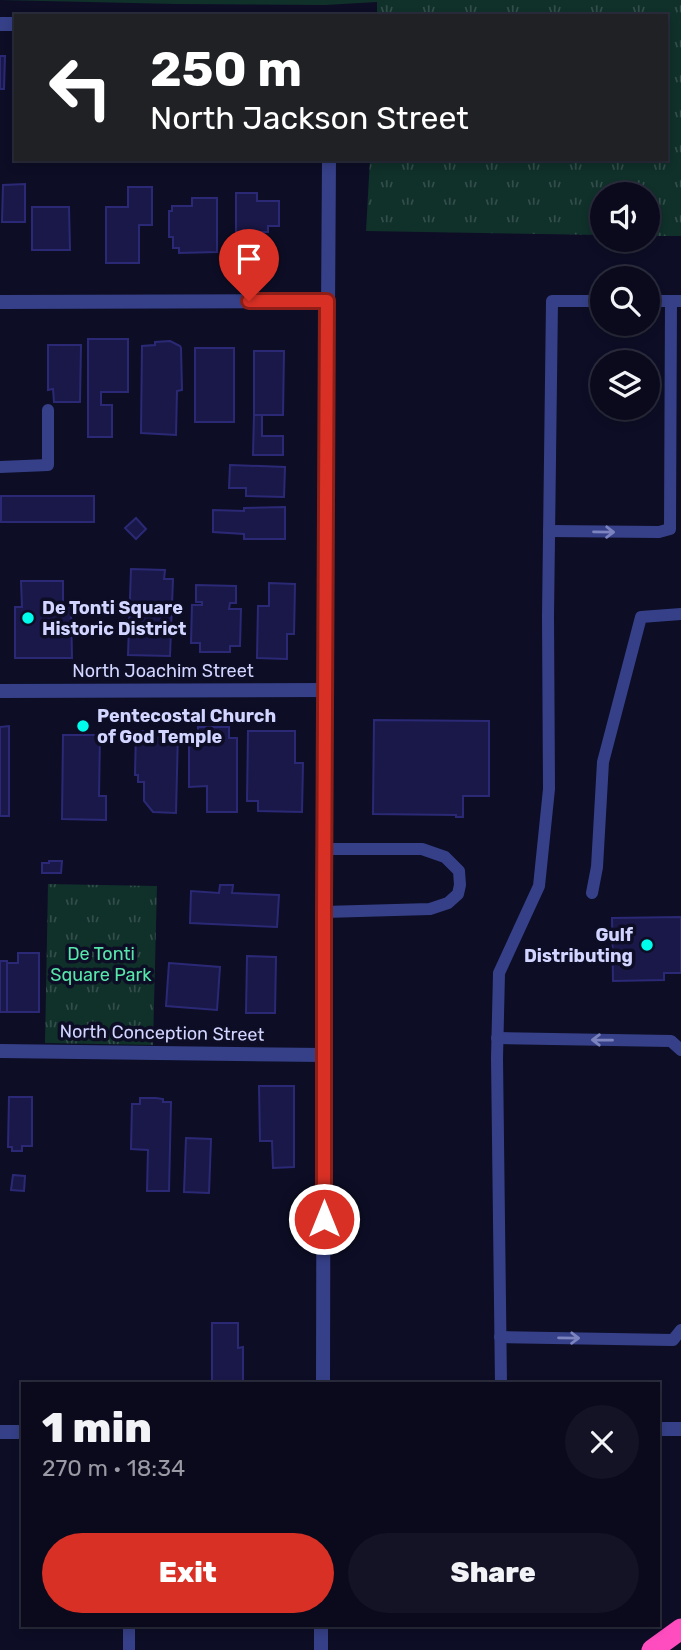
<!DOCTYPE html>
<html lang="en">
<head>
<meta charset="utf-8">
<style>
  body { margin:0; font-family:Rubik,sans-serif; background:#131325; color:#f1f3f6; height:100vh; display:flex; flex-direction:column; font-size:26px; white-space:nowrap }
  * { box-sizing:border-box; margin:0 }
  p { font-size:23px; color:#999aa3 }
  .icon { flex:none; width:38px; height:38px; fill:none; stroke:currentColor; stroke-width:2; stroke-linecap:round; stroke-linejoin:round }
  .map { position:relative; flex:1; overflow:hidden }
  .side { position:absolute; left:21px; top:1382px; width:639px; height:245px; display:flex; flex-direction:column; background:#0a0a1c; border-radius:0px; box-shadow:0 4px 10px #0003,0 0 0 2px #2a2b3b }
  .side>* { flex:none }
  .top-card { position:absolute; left:14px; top:14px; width:654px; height:147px; border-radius:0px; box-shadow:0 4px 10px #0003,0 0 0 2px #2a2b3b; background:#202124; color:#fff; overflow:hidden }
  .tools { position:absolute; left:590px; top:182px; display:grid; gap:14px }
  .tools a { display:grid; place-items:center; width:70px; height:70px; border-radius:50%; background:#0a0a1c; box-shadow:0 4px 10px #0003,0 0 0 2px #2a2b3b; font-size:35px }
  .pin { position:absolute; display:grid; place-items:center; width:60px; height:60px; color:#fff; margin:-72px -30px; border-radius:50% 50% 50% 0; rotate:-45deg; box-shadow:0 0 7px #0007 }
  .pin .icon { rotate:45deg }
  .me { position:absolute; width:77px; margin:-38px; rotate:0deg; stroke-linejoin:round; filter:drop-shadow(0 0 5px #0008) }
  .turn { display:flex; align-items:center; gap:24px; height:147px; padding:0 21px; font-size:32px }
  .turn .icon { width:91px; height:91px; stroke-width:2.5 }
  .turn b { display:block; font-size:49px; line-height:60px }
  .round { display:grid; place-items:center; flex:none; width:74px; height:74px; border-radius:37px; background:#131325 }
  .overview { display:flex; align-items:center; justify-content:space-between; height:119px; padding:0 21px }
  h1 { font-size:42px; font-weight:800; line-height:52px }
  .primary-button { display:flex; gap:14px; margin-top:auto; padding:14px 21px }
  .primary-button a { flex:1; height:80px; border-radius:42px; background:#d93025; color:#fff; font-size:28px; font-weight:800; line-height:80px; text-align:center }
  .primary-button a+a { background:#131325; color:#f1f3f6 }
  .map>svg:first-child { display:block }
</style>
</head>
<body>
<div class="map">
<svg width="681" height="1650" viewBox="0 0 681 1650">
  <defs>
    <pattern id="grass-tufts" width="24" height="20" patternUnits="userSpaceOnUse" patternTransform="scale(1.75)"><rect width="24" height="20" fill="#10302a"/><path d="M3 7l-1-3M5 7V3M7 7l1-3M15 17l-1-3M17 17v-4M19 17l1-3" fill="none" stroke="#324d4a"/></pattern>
  </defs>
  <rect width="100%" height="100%" fill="#0d0d26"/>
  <g fill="url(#grass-tufts)">
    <path d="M0,0H681V236H648V194H602V235L366,231L370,159H667V16H377V2L325,5L177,4Z"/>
    <path d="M48,884L157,886L153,1045L45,1043Z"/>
  </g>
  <g fill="#1a1848" stroke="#2b2975" stroke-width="2">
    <path d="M0,56H5L4,89H0Z"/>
    <path d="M25,184V222H2L3,185Z"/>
    <path d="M128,187H152V225H139V263H106V207H128Z"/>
    <path d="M236,193H257V201H279V226H268V232H259L260,265H236Z"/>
    <path d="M192,198H217V252L179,253V248H173V237H169V211H172V206H192Z"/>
    <path d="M32,207H69L70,250H32Z"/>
    <path d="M88,339H128V392H101V405H112V437H88Z"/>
    <path d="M170,341L180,346L181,348L182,390L177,391L176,435L141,433L142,346L155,345V342Z"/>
    <path d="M48,345H81L80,402H54L53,389L48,390Z"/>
    <rect x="195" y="348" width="39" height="74"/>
    <path d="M254,351H284L283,415H254Z"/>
    <path d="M254,415H262V436H283V455H253Z"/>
    <path d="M230,465L285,467L284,497L246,496V488H229Z"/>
    <rect x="1" y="496" width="93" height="26"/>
    <path d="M285,507V539H244V534L213,532V510L244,511V508Z"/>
    <path d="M136,518L146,529L136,539L125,528Z"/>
    <path d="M131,569L165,570L164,579H173L170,656L128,655Z"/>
    <path d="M21,581H63V607H71L72,658H15V607H22Z"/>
    <path d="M269,583L295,584L294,634H287V659L257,658L258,606H269Z"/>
    <path d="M196,585L236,586V603H230L229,609H241L240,646H230V652H200V643H191L192,605H202V602H196Z"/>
    <path d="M374,720L489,721V796H463V817H456V815L373,814Z"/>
    <path d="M9,726V816H0V727Z"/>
    <path d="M198,727H229V738H237V812H207V786L189,787V739H198Z"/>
    <path d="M136,731L178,732L176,813L153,812L144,801V782H138V775H135Z"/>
    <path d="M248,731H295V763H303L302,812L258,811V801H247Z"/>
    <path d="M63,735H100L99,796H106V820L62,819Z"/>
    <path d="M49,861H62L61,873H42V863H49Z"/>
    <path d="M220,885H233L232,893L279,895L277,927L190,923L191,891L219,893Z"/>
    <path d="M681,917V973H664V980L613,981L612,918Z"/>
    <path d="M18,953H39V1012H7V963H18Z"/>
    <path d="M247,956L276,957L275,1013H246Z"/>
    <rect x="0" y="961" width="7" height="51"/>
    <path d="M169,963L220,967L217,1010L166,1006Z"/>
    <path d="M259,1086H294V1167L273,1168L272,1141H260Z"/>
    <path d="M9,1097H32V1146H22V1151H12V1147H8Z"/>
    <path d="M140,1098H156L163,1099V1102H171L169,1191H147L148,1150L131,1149L132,1104H140Z"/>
    <path d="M186,1138L211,1139L209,1193L184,1192Z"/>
    <path d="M13,1175L25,1176L24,1191L11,1190Z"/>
    <path d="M212,1323H238V1348L243,1347V1384H212Z"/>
  </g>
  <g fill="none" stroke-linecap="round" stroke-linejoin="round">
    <g stroke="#364088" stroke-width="12">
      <path d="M648,301H681"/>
      <path d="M0,467L48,465V410"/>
      <path d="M549,531L659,532L670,529L671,301"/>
      <path d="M592,893L597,867L603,762L641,617L681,614"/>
      <path d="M324,912L430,909L448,903L458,894L460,885L459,871L445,857L422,849H325"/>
      <path d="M497,1038L671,1041L681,1050"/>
      <path d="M500,1337L673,1340L681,1330"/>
      <path d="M501,1384L497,1058L499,973L539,886L549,789L548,616L552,301H602"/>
      <path d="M129,1626V1650"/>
    </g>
    <g stroke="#364088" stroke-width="14">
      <path d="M0,24H16"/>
      <path d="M0,302L327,301"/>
      <path d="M0,691L326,690"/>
      <path d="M0,1051L324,1055"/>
      <path d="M323,1384L324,912L329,159"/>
      <path d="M658,1429H681"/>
      <path d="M0,1432H23"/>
      <path d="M321,1650V1626"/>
    </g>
    <path stroke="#ff4dc0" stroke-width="21" d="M652,1650L681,1629"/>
  </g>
  <defs><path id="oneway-shaft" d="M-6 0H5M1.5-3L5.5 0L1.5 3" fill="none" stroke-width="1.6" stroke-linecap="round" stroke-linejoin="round" transform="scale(1.75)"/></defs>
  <g stroke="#7c83be">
    <use href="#oneway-shaft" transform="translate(604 532) rotate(1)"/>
    <use href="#oneway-shaft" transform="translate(602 1040) rotate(-179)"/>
    <use href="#oneway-shaft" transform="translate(569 1338) rotate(1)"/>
  </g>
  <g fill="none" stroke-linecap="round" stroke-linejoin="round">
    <defs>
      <path id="route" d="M249,301H327L324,912V1219"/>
    </defs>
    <use href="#route" stroke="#8d1f18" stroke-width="18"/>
    <use href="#route" stroke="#d93025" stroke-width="12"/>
  </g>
  <g fill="#00fdec" stroke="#0d0d26" stroke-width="2.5">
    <circle cx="28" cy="618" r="7"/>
    <circle cx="83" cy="726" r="7"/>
    <circle cx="647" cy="945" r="7"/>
  </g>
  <g text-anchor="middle" stroke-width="7" stroke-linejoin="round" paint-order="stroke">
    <g font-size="18" font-weight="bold" fill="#d2d5ff" stroke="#0d0d26" text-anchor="start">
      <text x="42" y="614">De Tonti Square<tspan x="42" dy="21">Historic District</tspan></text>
      <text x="97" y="722">Pentecostal Church<tspan x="97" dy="21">of God Temple</tspan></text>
      <text x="633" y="941" text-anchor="end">Gulf<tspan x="633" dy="21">Distributing</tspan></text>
    </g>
    <g font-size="18" fill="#d2d5ff" stroke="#0d0d26">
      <text x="163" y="677">North Joachim Street</text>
      <text transform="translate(162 1033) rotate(1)" y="6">North Conception Street</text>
    </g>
    <g font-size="18" fill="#57e7ab" stroke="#0d0d26">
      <text x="101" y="960">De Tonti<tspan x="101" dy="21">Square Park</tspan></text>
    </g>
  </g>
</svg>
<div class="tools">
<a><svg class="icon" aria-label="sound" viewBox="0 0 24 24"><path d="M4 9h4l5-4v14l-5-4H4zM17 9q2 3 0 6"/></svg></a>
<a><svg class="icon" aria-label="search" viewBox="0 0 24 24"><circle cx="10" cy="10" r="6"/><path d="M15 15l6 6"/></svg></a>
<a><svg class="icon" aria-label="layers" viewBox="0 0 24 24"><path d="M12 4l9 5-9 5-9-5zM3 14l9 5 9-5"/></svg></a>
</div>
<div class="pin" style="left:249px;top:301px;background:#d93025"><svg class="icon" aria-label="arrive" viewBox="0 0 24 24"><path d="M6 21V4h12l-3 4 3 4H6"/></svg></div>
<svg class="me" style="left:324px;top:1219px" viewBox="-20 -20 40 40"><circle r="17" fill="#d93025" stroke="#fff" stroke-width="3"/><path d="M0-11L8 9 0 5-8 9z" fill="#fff"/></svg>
<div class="top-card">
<div class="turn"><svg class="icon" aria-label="left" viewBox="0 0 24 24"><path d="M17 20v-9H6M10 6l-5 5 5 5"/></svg><div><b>250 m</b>North Jackson Street</div></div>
</div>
<section class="side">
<div class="overview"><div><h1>1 min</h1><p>270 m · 18:34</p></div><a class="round"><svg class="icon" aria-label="close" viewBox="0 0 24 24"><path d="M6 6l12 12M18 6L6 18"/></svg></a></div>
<div class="primary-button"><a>Exit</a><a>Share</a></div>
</section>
</div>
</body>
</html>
